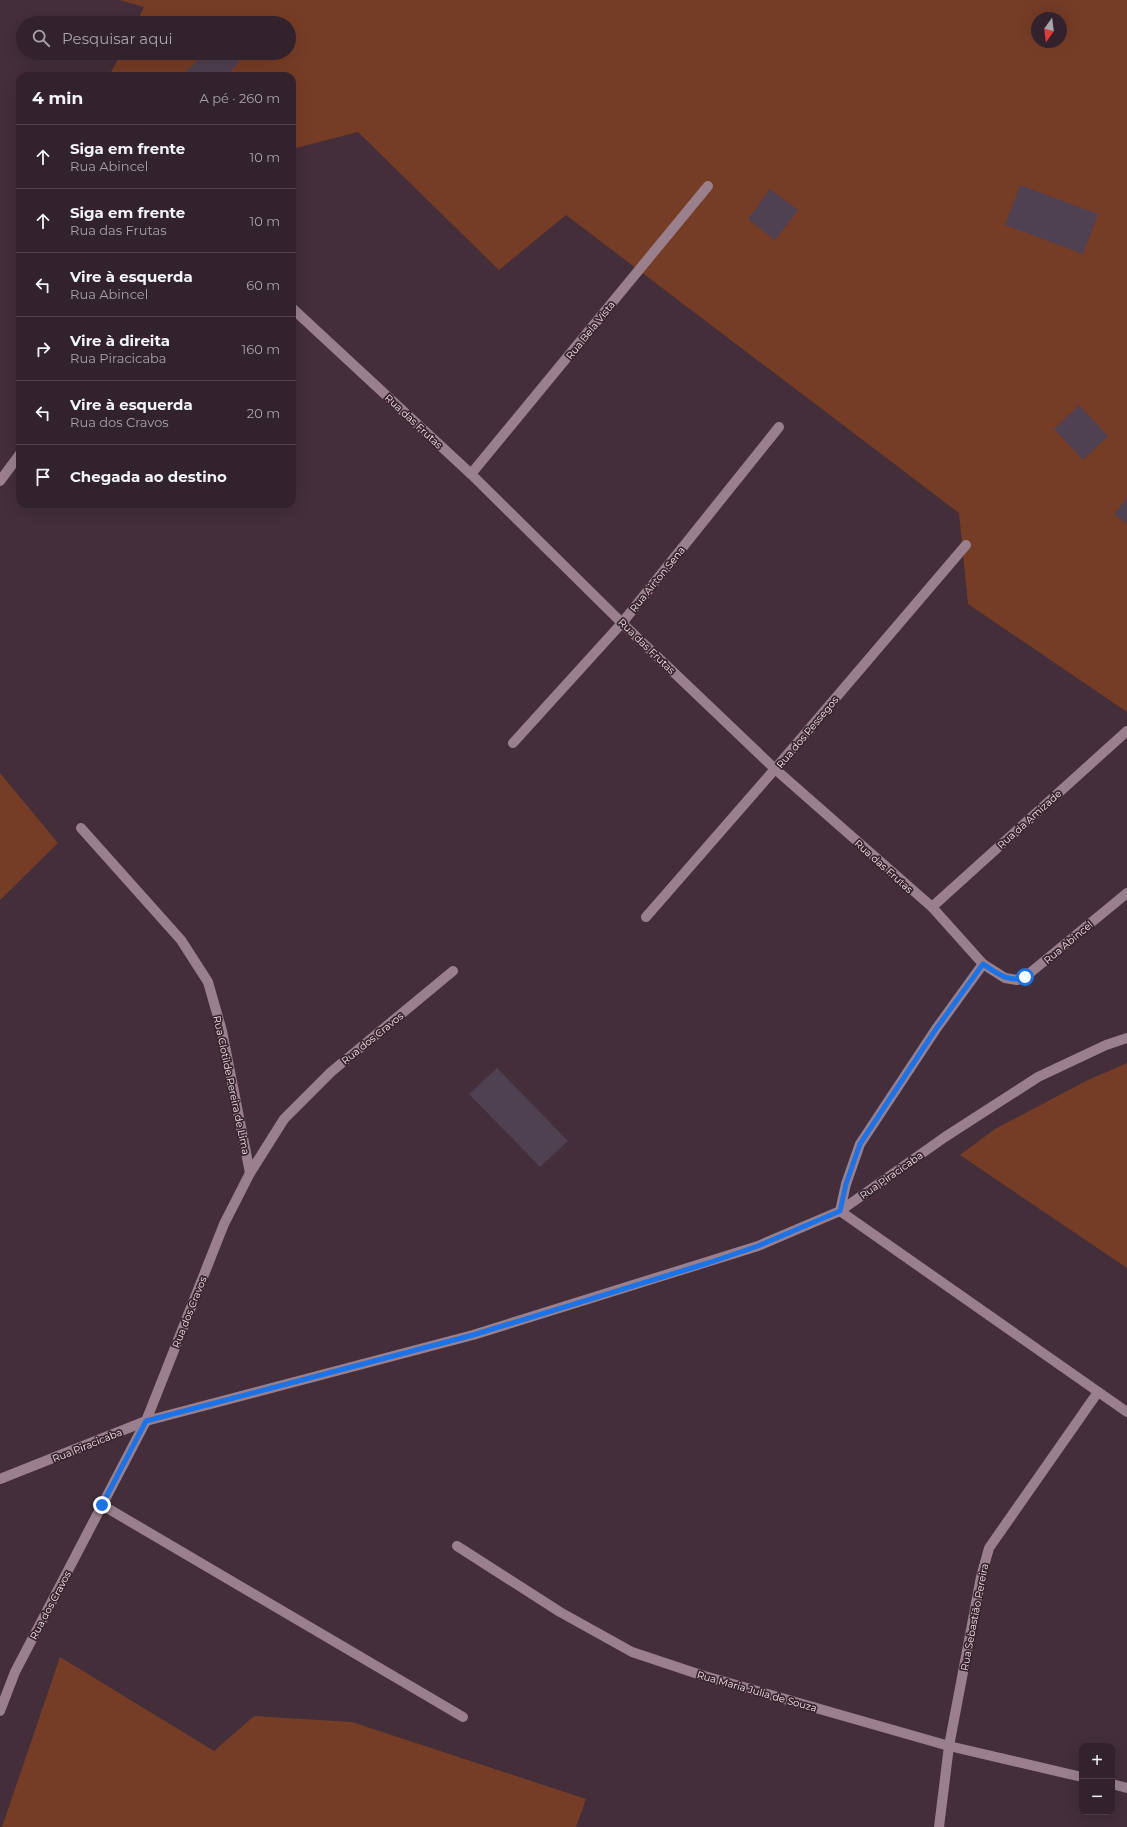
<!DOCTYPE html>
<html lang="pt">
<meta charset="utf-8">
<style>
:root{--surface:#32222b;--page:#3d2f37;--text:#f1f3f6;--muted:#a8a4a9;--line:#4d3f47}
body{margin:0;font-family:Montserrat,sans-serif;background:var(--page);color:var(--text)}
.controls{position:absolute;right:12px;bottom:12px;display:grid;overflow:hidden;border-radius:8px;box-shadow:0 4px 16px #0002}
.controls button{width:36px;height:36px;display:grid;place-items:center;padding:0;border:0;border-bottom:1px solid var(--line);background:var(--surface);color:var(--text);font:20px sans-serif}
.compass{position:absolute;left:1031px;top:12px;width:36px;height:36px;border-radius:50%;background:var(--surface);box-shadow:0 4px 16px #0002;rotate:194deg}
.stop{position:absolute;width:12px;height:12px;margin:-9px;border:3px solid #1a73e8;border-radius:50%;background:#fff}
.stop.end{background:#1a73e8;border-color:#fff;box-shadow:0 1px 4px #0008}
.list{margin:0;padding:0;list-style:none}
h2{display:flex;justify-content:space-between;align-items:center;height:52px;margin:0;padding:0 16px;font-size:17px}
h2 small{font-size:13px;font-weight:400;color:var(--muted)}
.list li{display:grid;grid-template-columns:26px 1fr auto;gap:12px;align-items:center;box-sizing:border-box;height:64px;padding:0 16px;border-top:1px solid var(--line)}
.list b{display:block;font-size:15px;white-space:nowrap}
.list p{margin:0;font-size:13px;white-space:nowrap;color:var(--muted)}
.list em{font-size:13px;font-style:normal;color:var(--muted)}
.icon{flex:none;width:22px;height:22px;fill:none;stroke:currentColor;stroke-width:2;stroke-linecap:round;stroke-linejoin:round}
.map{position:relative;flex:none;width:1127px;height:1827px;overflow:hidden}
.search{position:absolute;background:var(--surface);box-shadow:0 4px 16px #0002;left:16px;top:16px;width:280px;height:44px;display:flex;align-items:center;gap:10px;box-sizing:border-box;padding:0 14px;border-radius:22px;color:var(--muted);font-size:15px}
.panel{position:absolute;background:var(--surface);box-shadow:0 4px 16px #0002;left:16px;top:72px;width:280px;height:436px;border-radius:12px}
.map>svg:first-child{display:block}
.green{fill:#763d26;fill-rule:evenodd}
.building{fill:#4f4052}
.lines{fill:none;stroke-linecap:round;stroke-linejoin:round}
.street{stroke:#9a808d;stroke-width:10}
.route{stroke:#1a73e8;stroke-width:5}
.labels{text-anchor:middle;stroke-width:3.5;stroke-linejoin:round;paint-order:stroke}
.street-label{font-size:10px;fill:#f2e4ea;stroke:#38242f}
</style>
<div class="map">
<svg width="1127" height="1827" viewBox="0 0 1127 1827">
<rect width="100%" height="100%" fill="#432e39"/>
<g class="green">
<path d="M120 0H1127V712L968 604 959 513 566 215 499 270 358 132 292 149V76H109L121 53H289V23H136L144 7ZM1037 18H1061V42H1037Z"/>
<polygon points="0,773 58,843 0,900"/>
<polygon points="1127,1063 1127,1268 960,1155 995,1129 1086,1081"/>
<polygon points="60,1657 214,1751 254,1716 352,1722 586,1799 576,1827 2,1827"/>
</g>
<g class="building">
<polygon points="204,53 230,53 239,62 226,76 182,76"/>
<polygon points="1020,185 1098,214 1083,254 1005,225"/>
<polygon points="770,189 798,210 775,240 748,219"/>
<polygon points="1079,405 1108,436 1083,460 1054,429"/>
<polygon points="1127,498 1127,524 1114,514"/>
<polygon points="497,1068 568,1141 540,1167 469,1094"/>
</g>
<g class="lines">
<g class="street">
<polyline points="292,308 471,474 622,623 775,769 932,907 983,964 1005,978 1017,980 1025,977 1127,893"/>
<polyline points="471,474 708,186"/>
<polyline points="0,481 20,454"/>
<polyline points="513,743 622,623 779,427"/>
<polyline points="81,828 181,940 208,982 222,1031 250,1173"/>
<polyline points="932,907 1127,731"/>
<polyline points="646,917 775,769 966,545"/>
<polyline points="840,1211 1127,1412"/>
<polyline points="840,1211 846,1184 860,1144 936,1029 983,964"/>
<polyline points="0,1479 146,1421 473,1335 758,1246 840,1211 945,1137 1038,1077 1106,1045 1127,1038"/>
<polyline points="102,1505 463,1717"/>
<polyline points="457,1546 560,1612 632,1652 701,1675 949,1746 1082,1777"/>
<polyline points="0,1711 15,1672 146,1421 224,1224 250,1173 284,1119 331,1072 453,971"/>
<polyline points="1112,1784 1127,1788"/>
<polyline points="939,1827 949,1746 981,1577 989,1548 1098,1392"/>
</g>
</g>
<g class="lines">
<path class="route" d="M102 1505 146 1421 473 1335 708 1263 758 1246 840 1211 846 1184 860 1144 936 1029 983 964C996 972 1009 984 1025 977"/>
</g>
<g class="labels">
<g class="street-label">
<text transform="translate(590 330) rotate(-51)" y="4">Rua Bela Vista</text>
<text transform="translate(414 421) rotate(43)" y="4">Rua das Frutas</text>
<text transform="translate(657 579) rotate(-51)" y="4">Rua Airton Sena</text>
<text transform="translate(647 646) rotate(44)" y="4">Rua das Frutas</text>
<text transform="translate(807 732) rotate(-50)" y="4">Rua dos Pessegos</text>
<text transform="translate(1029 819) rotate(-42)" y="4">Rua da Amizade</text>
<text transform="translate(884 866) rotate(42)" y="4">Rua das Frutas</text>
<text transform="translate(1068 942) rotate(-40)" y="4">Rua Abincel</text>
<text transform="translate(372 1038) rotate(-39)" y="4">Rua dos Cravos</text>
<text transform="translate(232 1085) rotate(78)" y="4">Rua Clotilde Pereira de Lima</text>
<text transform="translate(891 1175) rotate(-35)" y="4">Rua Piracicaba</text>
<text transform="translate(189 1312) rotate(-68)" y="4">Rua dos Cravos</text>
<text transform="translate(87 1445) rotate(-22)" y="4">Rua Piracicaba</text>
<text transform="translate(50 1605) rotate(-62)" y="4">Rua dos Cravos</text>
<text transform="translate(974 1617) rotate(-79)" y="4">Rua Sebastião Pereira</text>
<text transform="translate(757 1691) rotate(16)" y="4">Rua Maria Julia de Souza</text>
</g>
</g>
</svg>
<div class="controls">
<button>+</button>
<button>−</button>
</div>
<svg class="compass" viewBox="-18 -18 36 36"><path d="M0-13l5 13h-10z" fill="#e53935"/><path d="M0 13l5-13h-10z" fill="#a8a4a9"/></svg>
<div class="stop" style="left:1025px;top:977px"></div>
<div class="stop end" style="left:102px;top:1505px"></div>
<div class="search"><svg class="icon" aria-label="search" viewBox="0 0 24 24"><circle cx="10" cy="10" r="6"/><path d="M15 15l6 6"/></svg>Pesquisar aqui</div>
<section class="panel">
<h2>4 min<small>A pé · 260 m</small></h2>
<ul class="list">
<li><svg class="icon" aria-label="ahead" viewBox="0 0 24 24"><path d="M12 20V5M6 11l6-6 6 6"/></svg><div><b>Siga em frente</b><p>Rua Abincel</p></div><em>10 m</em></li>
<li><svg class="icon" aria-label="ahead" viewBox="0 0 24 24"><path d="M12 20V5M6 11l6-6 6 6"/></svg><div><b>Siga em frente</b><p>Rua das Frutas</p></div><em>10 m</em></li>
<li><svg class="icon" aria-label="left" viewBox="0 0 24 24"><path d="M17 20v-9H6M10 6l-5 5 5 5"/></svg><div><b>Vire à esquerda</b><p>Rua Abincel</p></div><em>60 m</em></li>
<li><svg class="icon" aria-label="right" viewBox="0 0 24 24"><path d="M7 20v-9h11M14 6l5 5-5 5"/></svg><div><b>Vire à direita</b><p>Rua Piracicaba</p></div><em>160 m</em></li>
<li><svg class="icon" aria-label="left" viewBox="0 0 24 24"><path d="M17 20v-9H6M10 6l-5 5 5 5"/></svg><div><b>Vire à esquerda</b><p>Rua dos Cravos</p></div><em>20 m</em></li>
<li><svg class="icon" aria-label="arrive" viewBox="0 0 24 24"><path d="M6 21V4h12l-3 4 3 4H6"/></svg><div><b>Chegada ao destino</b></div></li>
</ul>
</section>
</div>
